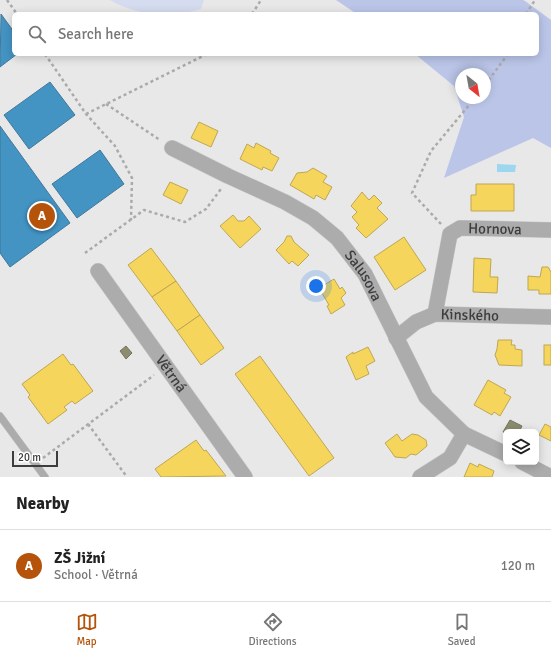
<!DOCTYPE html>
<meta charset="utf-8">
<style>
:root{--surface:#fff;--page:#f2f2f2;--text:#222;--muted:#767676;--line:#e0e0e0;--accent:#b45309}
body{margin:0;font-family:Signika,sans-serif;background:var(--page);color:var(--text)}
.controls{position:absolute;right:12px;bottom:12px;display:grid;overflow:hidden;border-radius:6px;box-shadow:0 2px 10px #0003}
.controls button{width:36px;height:36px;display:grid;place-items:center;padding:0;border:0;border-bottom:1px solid var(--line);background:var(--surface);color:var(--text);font:20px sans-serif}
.compass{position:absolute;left:455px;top:68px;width:36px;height:36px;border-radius:50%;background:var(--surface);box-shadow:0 2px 10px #0003;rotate:149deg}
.scale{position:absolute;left:12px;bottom:10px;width:46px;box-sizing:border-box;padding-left:4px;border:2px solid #3c3d3e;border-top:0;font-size:11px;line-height:14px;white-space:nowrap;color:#3c3d3e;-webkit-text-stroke:3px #fff;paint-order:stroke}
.you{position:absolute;left:316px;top:286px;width:14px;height:14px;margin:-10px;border:3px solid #fff;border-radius:50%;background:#1a73e8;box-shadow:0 0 0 6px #1a73e833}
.badge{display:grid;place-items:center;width:26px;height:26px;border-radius:50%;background:var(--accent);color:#fff;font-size:13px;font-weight:700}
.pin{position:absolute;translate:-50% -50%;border:2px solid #fff;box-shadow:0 1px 4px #0006}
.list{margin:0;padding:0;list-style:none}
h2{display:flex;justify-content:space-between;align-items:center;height:52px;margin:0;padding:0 16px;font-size:17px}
h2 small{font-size:13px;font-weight:400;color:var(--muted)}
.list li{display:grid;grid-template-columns:26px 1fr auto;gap:12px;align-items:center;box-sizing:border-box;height:72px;padding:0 16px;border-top:1px solid var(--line)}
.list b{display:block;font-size:15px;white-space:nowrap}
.list p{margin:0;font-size:13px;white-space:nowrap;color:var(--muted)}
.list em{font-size:13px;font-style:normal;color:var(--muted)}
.icon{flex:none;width:22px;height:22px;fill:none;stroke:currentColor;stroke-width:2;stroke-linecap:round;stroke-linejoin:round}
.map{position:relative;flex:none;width:551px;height:477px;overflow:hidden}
.search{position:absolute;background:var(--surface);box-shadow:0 2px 10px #0003;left:12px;right:12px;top:12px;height:44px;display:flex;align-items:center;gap:10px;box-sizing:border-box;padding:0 14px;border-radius:6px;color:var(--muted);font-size:15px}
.sheet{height:124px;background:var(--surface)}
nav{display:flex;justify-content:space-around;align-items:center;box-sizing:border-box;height:56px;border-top:1px solid var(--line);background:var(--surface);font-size:11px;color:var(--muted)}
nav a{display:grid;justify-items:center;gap:2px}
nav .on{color:var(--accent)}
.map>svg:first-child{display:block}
.green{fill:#d5dcf0}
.forest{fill:#bac5e8;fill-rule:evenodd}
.water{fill:#9cd6ef}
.homes{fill:#f6d55c;stroke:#bea753}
.schools{fill:#4393c3;stroke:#41799b}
.industry{fill:#8c8c6e;stroke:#747460}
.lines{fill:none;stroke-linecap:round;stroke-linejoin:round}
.lane-casing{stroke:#c6c6c7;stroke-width:8}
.street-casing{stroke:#c6c6c7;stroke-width:16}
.path{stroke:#aaa;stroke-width:2.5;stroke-dasharray:3 3;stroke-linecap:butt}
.lane{stroke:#acacad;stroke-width:7}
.street{stroke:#acacad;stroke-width:15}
.labels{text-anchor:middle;stroke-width:4;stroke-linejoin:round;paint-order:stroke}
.street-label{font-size:15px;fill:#3c3d3e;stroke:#fff}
</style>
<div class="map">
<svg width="551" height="477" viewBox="0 0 551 477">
<rect width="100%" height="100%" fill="#e8e8e9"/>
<path class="green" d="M110 0H204L201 9C172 18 136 16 110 0Z"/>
<path class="forest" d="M336 0H523L525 1 551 20V148L533 138 444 178 464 117 454 86 415 54H537V14H357ZM461 74H485V98H461Z"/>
<polygon class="water" points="497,164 516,165 515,172 497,172"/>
<g class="homes">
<polygon points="199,122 218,131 211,147 191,138"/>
<polygon points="256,143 271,151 270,153 279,158 272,171 263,167 262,170 240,159 247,144 254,148"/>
<polygon points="313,168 327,176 323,182 332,187 325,200 316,195 314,199 290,185 297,173 307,172"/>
<polygon points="170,182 188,190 181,204 163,195"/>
<polygon points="476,184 514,184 514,211 471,211 471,195 476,195"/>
<polygon points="362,192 369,200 374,195 382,203 377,208 388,219 366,238 356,228 359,225 352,217 357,212 351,206"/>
<polygon points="233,215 238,221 244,221 249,216 261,229 240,248 220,226"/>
<polygon points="287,236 291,236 294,242 309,255 298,266 292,261 289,264 276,250 284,242"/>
<polygon points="404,237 426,270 395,290 374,257"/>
<polygon points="151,248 176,281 152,297 128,265"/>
<polygon points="474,258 491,259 490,277 498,277 497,293 473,292"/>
<polygon points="542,267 548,267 551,272 551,294 539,294 539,290 528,290 528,276 540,277"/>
<polygon points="334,279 340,289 342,287 346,293 341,298 345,305 331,314 327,306 329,305 319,288"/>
<polygon points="176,281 200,315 177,331 152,297"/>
<polygon points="200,315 224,348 201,365 177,331"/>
<polygon points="498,340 512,340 511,345 515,345 515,349 522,350 522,366 499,365 495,355 497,349"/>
<rect x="544" y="345" width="7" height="20"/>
<polygon points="368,347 375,361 366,366 369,374 356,380 346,357 353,352 353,354"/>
<polygon points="63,354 71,365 73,364 93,391 75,404 72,401 64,407 67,410 48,424 28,397 30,395 22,384"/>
<polygon points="260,356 334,458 309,476 235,374"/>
<polygon points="488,380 506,390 504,393 511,397 500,416 494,412 492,415 474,405"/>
<polygon points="545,424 551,427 551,441 539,435"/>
<polygon points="397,434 402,441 412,434 418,435 426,440 427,446 416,455 411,454 406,458 395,457 385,443"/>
<polygon points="196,440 204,451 206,450 226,476 161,477 155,469"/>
<polygon points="470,463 478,467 479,464 494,471 492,477 464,477"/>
</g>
<g class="schools">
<polygon points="1,14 14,32 14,54 17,54 0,67"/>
<polygon points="50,82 75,115 29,149 4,115"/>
<polygon points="0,126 70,223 10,267 0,253"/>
<polygon points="100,150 124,184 77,218 52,184"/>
</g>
<g class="industry">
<polygon points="126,346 132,353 126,359 120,351"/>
<polygon points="510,420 522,426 519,432 506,432 506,434 503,432"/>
</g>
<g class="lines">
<g class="lane-casing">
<polyline id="lane" points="0,416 45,477"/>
</g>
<g class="street-casing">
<g id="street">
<path id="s1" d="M172 148 228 176 285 202 313 218 337 238 365 274 426 397 464 434 506 454"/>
<path id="s2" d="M98 271 245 477"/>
<path id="s3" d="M435 314 450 234 460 228 551 230"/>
<path id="s4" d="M396 338 416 322 435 314 551 317"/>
<polyline points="522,462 551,477"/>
<polyline points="420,477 450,458 464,434"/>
</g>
</g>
<g class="path">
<polyline points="7,0 17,14"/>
<polyline points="252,14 261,0"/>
<polyline points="526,14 535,0"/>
<polyline points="45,54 86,114 115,146 132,178 131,220"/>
<polyline points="485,85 508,54"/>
<polyline points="106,104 160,140"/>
<polyline points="86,114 207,54"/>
<polyline points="441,224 412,193 431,151 475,98"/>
<polyline points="85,253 144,210 185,222 206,209 221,189"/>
<polyline points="88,424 127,477"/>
<polyline points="43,458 154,375"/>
</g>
<use href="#lane" class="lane"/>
<use href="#street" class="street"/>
</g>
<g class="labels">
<g class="street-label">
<text dy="5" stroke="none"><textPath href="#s3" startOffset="128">Hornova</textPath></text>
<text dy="5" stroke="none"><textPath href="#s1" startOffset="235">Salusova</textPath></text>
<text dy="5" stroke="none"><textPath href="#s4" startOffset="81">Kinského</textPath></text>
<text dy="5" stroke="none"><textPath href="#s2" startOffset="126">Větrná</textPath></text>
</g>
</g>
</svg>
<div class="controls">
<button><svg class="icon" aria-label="layers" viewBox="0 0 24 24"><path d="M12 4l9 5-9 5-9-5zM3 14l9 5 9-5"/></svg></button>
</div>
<svg class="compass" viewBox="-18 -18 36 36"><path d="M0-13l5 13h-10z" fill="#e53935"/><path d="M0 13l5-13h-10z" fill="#767676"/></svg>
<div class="scale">20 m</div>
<div class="you"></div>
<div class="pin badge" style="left:42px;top:216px">A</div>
<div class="search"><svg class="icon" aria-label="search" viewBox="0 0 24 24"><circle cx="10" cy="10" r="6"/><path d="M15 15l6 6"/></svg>Search here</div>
</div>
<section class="sheet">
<h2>Nearby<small></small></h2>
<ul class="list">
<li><span class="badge">A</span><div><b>ZŠ Jižní</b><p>School · Větrná</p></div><em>120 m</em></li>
</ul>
</section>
<nav>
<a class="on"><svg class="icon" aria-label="map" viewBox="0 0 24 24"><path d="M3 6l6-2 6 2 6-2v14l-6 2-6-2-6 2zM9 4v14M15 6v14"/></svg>Map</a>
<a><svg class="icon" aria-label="directions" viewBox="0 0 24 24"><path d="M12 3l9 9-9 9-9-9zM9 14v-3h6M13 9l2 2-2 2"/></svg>Directions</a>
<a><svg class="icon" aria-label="saved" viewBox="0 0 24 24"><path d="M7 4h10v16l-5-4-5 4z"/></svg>Saved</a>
</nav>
